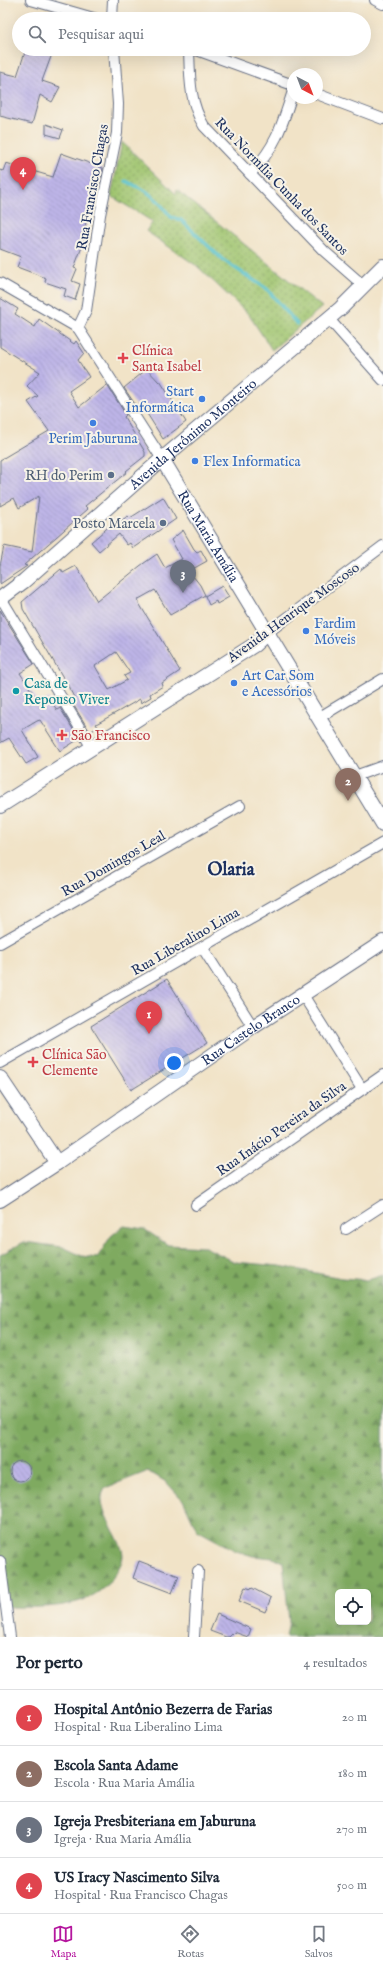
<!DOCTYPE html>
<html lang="pt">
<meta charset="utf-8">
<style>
:root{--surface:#fff;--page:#f2f2f3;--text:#1f2937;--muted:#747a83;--line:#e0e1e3;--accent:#b5179e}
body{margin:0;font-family:"IM FELL English",serif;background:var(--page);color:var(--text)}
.controls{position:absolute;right:12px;bottom:12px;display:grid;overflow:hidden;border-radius:6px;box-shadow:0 4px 16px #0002}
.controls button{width:36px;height:36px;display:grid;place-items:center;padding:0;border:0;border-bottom:1px solid var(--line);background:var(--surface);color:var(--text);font:20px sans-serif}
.compass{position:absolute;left:287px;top:68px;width:36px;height:36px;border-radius:50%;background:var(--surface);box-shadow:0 4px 16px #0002;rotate:138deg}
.you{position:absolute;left:174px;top:1063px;width:14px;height:14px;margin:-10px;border:3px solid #fff;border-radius:50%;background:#1a73e8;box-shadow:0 0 0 6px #1a73e833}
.badge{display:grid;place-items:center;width:26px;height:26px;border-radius:50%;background:var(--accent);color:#fff;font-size:13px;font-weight:700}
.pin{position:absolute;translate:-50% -33px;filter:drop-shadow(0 1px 2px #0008)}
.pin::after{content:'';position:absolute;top:21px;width:14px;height:12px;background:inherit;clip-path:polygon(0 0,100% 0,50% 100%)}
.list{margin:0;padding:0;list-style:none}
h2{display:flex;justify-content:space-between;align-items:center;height:52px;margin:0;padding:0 16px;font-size:17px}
h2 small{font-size:13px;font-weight:400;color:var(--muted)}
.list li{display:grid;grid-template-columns:26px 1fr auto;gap:12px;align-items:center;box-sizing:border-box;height:56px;padding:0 16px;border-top:1px solid var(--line)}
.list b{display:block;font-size:15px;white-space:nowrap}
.list p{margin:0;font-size:13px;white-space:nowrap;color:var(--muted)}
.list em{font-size:13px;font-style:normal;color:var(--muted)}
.icon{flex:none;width:22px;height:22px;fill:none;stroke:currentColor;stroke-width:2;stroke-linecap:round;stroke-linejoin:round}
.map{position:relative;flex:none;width:383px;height:1637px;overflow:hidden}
.search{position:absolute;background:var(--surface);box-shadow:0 4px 16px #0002;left:12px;right:12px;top:12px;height:44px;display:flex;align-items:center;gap:10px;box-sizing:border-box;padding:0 14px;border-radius:22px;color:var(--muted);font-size:15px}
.sheet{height:276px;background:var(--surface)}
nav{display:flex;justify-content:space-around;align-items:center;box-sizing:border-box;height:56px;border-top:1px solid var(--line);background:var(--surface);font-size:11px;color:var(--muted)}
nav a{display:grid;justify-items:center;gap:2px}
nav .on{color:var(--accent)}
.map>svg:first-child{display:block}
.grass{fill:url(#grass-dots);stroke:#5d7a66}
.forest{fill:url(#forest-firs);stroke:#4d6c60;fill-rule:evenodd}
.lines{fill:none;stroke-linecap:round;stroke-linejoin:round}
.stream{stroke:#54c1cc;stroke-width:3.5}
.building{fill:url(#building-back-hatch);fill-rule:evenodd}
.street-casing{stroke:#666e83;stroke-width:12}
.secondary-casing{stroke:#666e83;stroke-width:16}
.street{stroke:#fff;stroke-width:10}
.secondary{stroke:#fff;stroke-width:14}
.health-dot{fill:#e0444e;stroke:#f7f3e8;stroke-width:1.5}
.shop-dot{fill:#3f7fe0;stroke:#f7f3e8;stroke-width:1.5}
.service-dot{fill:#5c6f8a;stroke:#f7f3e8;stroke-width:1.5}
.culture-dot{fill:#0f9aa8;stroke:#f7f3e8;stroke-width:1.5}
.labels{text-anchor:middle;stroke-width:4;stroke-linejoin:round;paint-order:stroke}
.street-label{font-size:14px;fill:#1b2f5e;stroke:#f7f3e8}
.health-label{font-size:14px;fill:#be3a42;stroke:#f7f3e8;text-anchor:start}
.shop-label{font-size:14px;fill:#366cbe;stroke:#f7f3e8;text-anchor:start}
.service-label{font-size:14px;fill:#4e5e75;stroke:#f7f3e8;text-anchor:end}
.culture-label{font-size:14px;fill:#0d838f;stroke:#f7f3e8;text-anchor:start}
.district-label{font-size:18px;font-weight:bold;fill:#1b2f5e;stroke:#f7f3e8}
</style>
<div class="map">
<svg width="383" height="1637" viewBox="0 0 383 1637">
<defs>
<pattern id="grass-dots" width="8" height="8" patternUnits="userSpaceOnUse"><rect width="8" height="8" fill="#9fc46e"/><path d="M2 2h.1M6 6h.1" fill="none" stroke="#81a05e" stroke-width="1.8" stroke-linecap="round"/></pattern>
<pattern id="forest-firs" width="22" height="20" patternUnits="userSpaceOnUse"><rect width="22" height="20" fill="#7faa61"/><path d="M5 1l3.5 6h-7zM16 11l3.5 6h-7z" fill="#678b53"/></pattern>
<pattern id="building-back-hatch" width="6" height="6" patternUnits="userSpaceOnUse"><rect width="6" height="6" fill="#beb5e8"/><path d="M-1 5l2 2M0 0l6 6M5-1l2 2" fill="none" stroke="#9a94bf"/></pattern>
</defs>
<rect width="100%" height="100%" fill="#f7f3e8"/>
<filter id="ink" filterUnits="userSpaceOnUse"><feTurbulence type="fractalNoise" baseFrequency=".025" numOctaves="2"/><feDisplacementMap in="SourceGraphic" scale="8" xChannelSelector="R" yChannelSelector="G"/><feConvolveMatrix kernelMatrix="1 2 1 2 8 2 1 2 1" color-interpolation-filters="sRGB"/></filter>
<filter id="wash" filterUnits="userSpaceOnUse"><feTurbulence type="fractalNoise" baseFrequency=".012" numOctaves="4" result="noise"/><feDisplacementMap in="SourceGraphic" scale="16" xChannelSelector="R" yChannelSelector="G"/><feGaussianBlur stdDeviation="0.9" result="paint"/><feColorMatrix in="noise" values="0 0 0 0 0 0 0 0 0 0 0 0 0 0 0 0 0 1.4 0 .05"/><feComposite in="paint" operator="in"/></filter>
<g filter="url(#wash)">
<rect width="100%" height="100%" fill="#f1e3c7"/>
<polygon class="grass" points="122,142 176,194 177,190 322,307 272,350 249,315 197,266 146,231 153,222 111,196"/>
<path class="forest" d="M124 1226 144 1229 168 1245 205 1247 235 1262 280 1266 342 1278 368 1280 383 1275V1637H286L289 1621 283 1562 273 1558 253 1556 236 1551 197 1530 183 1500 166 1482 153 1474 146 1472 105 1488C104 1491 102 1494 102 1497 100 1512 118 1535 122 1550 125 1558 120 1566 116 1573 92 1613 40 1607 0 1607V1255L24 1242 63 1247 82 1256 97 1258 111 1236ZM338 1592H368V1622H338Z"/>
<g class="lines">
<polyline class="stream" points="126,181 146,191 158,201 171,217 181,220 223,260 267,289 297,324"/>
</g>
<g id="blocks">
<g class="building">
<polygon points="26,49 37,49 52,54 42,81 60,87 52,102 40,95 32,124 0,116 0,72 17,76"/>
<polygon points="46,124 63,130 60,138 46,134"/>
<polygon points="61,153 103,168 98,190 81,237 85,239 74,268 77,269 72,281 80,284 75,300 64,296 66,289 45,282 46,278 17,267 21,257 0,249 0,170 3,171 6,163 53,177"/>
<polygon points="0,298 18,309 15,314 35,327 39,319 74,344 76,341 84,353 78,360 89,377 69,391 79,407 107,385 126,415 124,417 145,452 145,456 126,471 127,472 85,506 88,509 24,565 27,566 0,584 0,566 4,546 32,552 39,496 19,508 14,498 0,506 0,460 49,431 28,402 38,396 27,386 40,372 0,347"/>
<polygon points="147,369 159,382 160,381 186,422 163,439 141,404 137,407 124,388"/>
<polygon points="163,497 176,519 133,548 130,543 127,545 119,534 99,551 91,542 112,524 113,526 128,516 130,518"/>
<path d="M183 530 194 549 197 552 201 550 207 561 189 571 200 585 205 595 170 615 155 590 137 600 180 671 162 683 163 686 150 694 151 697 141 703 140 699 121 710 96 724 98 727 90 732 71 701 75 699 68 686 23 609 22 602 61 569 63 573 76 566 97 601 140 566 157 554 165 568 182 559 171 540ZM116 652 130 673 124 676 127 680 109 690 95 666Z"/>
<polygon points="222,586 229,597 217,604 216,601 209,605 205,596"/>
<polygon points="0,610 34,664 20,673 40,704 49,698 57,710 60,708 79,739 60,751 40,720 37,721 22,730 38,757 26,764 9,738 0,743"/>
<polygon points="167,979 207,1043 131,1090 91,1026"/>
<circle cx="20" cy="1471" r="10"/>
<polygon points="139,1561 179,1576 172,1593 133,1578"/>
<polygon points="245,1587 251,1589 252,1588 271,1598 265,1612 239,1601"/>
<polygon points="217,1614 251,1629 248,1637 234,1632 229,1637 226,1637 210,1631"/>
</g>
</g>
</g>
<g filter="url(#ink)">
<use href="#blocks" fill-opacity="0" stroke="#666e83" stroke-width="1"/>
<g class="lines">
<g class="street-casing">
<g id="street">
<polyline points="31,0 97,19"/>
<polyline points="375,0 383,4"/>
<polyline points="112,19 113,0"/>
<path d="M189 49C190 76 189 102 204 126L324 251 364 286"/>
<polyline points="194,49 293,85"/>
<polyline points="317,94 383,119"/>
<path d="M250 174C276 147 282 126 293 91"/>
<polyline points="0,283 78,328 162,459"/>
<polyline points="328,318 383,380"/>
<polyline points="78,328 86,311 100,215 117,133 118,104 114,49"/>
<polyline points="1,598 92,748"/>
<polyline points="267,633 383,546"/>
<polyline points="320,717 383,679"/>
<polyline points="355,776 383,766"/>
<polyline points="0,943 240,806"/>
<polyline points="202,947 253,1027"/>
<polyline points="303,995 362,1089"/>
<polyline points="0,1063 383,843"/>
<polyline points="196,1205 383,1075"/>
<polyline points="346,1229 383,1205"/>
<polyline points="0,1561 10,1637"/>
<polyline points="194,1637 198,1571"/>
</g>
</g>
<g class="secondary-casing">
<g id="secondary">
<path id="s1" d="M162 459 383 824"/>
<path id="s2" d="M0 599 24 581 162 459 341 308 383 266"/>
<polyline points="0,806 254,645 267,633"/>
<polyline points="0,1078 57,1163"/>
<path id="s3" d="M0 1200 57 1163 253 1027 383 942"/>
</g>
</g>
<use href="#street" class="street"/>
<use href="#secondary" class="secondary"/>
</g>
</g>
<g class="health-dot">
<path d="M121 352h4v4h4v4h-4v4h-4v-4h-4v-4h4z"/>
<path d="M60 729h4v4h4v4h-4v4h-4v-4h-4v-4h4z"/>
<path d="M31 1056h4v4h4v4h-4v4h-4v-4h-4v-4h4z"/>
</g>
<g class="shop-dot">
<circle cx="202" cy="399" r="4"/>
<circle cx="93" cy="423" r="4"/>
<circle cx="195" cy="461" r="4"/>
<circle cx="306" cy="631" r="4"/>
<circle cx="234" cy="683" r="4"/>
</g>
<g class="service-dot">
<circle cx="111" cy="475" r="4"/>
<circle cx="163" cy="523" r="4"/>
</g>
<circle class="culture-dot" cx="16" cy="691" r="4"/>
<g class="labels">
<g class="street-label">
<text transform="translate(282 186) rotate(46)" y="5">Rua Normília Cunha dos Santos</text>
<text transform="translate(92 187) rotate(-80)" y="5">Rua Francisco Chagas</text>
<text dy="5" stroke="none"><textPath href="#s2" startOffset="254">Avenida Jerônimo Monteiro</textPath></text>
<text dy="5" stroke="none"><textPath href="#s1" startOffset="90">Rua Maria Amália</textPath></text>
<text transform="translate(293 612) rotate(-36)" y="5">Avenida Henrique Moscoso</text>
<text transform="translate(113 863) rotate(-30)" y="5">Rua Domingos Leal</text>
<text transform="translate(185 941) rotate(-30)" y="5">Rua Liberalino Lima</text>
<text dy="5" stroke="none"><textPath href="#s3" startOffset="303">Rua Castelo Branco</textPath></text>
<text transform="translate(281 1128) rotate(-35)" y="5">Rua Inácio Pereira da Silva</text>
</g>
<g class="health-label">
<text x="132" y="355">Clínica<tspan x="132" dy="16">Santa Isabel</tspan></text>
<text x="71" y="740">São Francisco</text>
<text x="42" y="1059">Clínica São<tspan x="42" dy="16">Clemente</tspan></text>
</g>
<g class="shop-label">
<text x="194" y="396" text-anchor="end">Start<tspan x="194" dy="16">Informática</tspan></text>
<text x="93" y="443" text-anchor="middle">Perim Jaburuna</text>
<text x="203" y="466">Flex Informatica</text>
<text x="314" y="628">Fardim<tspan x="314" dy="16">Móveis</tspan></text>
<text x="242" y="680">Art Car Som<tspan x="242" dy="16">e Acessórios</tspan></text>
</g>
<g class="service-label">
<text x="103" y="480">RH do Perim</text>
<text x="155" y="528">Posto Marcela</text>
</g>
<g class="culture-label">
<text x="24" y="688">Casa de<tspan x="24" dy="16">Repouso Viver</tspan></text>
</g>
<g class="district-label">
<text x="231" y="875">Olaria</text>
</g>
</g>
</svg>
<div class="controls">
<button><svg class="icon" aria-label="locate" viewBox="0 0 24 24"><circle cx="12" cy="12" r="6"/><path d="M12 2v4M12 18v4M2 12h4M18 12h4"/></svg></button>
</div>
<svg class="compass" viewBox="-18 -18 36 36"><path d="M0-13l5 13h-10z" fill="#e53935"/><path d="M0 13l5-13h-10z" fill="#747a83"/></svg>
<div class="you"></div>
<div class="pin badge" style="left:149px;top:1034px;background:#e0444e">1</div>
<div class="pin badge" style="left:348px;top:801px;background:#8d6e63">2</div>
<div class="pin badge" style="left:183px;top:593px;background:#6b7280">3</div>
<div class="pin badge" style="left:23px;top:190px;background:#e0444e">4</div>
<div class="search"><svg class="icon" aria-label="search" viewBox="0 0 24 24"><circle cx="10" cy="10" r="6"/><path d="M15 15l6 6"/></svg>Pesquisar aqui</div>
</div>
<section class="sheet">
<h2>Por perto<small>4 resultados</small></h2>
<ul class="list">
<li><span class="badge" style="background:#e0444e">1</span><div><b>Hospital Antônio Bezerra de Farias</b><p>Hospital · Rua Liberalino Lima</p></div><em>20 m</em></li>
<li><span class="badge" style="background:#8d6e63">2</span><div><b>Escola Santa Adame</b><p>Escola · Rua Maria Amália</p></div><em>180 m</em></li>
<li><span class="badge" style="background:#6b7280">3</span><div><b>Igreja Presbiteriana em Jaburuna</b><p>Igreja · Rua Maria Amália</p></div><em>270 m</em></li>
<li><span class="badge" style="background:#e0444e">4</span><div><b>US Iracy Nascimento Silva</b><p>Hospital · Rua Francisco Chagas</p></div><em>500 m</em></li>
</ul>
</section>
<nav>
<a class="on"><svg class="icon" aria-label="map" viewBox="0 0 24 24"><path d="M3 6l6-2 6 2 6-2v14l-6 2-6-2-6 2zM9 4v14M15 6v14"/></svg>Mapa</a>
<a><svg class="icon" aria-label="directions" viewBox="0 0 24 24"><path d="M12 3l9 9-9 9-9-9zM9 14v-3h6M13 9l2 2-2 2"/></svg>Rotas</a>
<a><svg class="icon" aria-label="saved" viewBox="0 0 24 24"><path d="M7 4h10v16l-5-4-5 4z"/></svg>Salvos</a>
</nav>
